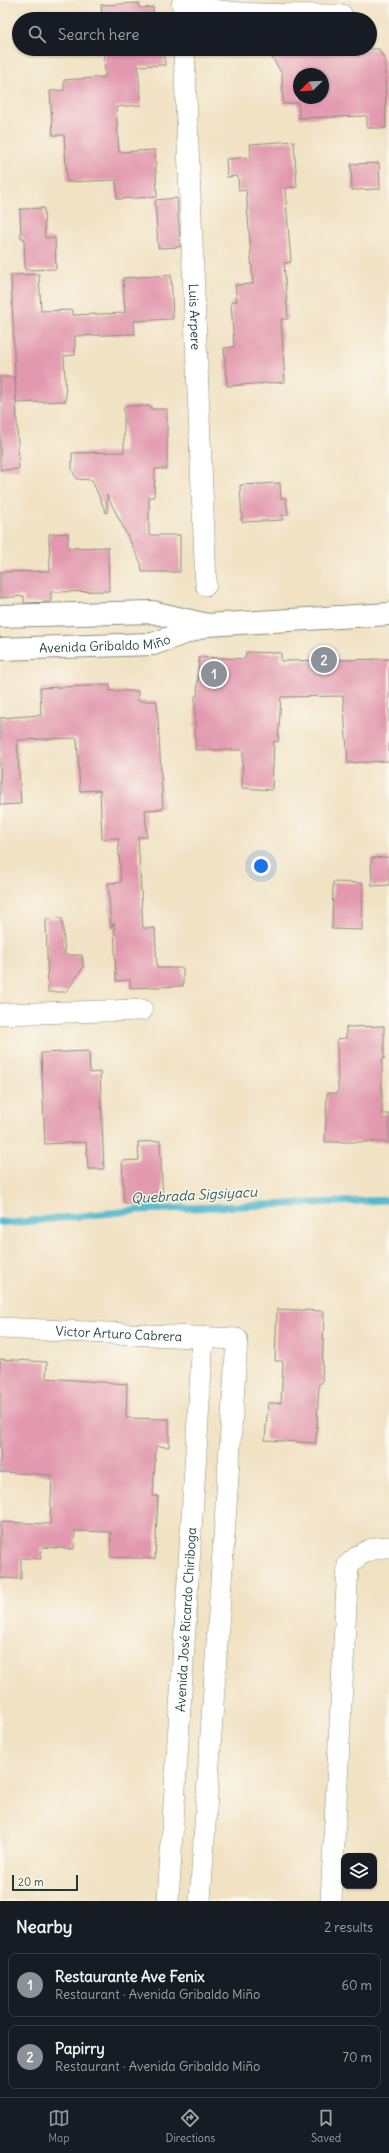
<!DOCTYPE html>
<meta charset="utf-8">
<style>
:root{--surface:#171b24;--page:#242831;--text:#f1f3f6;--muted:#9ea1a6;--line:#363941;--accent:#8c9099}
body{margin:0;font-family:Delius,sans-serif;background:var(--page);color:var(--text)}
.controls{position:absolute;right:12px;bottom:12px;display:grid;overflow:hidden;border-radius:8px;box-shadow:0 1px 3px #0004}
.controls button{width:36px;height:36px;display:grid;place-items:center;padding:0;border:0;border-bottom:1px solid var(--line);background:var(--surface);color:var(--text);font:20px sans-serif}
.compass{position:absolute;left:293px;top:68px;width:36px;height:36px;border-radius:50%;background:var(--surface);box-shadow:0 1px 3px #0004;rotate:246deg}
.scale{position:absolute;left:12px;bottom:10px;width:66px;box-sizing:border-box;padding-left:4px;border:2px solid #1f3d34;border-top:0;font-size:11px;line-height:14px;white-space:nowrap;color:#1f3d34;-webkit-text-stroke:3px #fbf7ec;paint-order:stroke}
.you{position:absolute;left:261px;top:866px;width:14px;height:14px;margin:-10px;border:3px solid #fff;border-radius:50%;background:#1a73e8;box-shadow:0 0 0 6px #1a73e833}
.badge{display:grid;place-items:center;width:26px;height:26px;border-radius:50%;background:var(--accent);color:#fff;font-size:13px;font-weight:700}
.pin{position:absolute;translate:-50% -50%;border:2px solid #fff;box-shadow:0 1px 4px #0006}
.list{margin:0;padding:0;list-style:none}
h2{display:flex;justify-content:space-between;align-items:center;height:52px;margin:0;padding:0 16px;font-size:17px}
h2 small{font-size:13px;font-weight:400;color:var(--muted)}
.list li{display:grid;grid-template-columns:26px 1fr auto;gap:12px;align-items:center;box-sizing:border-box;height:64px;margin:0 8px 8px;padding:0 8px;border:1px solid var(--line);border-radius:8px}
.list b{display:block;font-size:15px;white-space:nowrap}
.list p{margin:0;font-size:13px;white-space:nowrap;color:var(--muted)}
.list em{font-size:13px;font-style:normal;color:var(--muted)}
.icon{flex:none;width:22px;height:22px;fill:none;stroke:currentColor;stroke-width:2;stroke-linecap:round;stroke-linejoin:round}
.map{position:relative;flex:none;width:389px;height:1901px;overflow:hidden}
.search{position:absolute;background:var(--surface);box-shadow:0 1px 3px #0004;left:12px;right:12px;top:12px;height:44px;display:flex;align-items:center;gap:10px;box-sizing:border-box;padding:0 14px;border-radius:22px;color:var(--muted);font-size:15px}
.sheet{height:196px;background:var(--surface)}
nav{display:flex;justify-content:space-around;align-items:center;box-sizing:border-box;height:56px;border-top:1px solid var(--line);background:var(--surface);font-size:11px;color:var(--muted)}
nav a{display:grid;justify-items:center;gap:2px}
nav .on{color:var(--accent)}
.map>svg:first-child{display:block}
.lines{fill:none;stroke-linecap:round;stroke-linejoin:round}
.stream{stroke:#51b8cf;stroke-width:7}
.building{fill:#e298ae;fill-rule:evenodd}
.street-casing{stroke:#88907c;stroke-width:22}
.secondary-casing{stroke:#88907c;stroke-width:24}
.street{stroke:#fff;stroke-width:21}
.secondary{stroke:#fff;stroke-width:22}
.labels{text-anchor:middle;stroke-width:3;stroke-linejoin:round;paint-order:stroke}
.street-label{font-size:13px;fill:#1f3d34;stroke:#fbf7ec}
.water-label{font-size:14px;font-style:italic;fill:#2c5c5b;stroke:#fbf7ec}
</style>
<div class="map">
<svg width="389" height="1901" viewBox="0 0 389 1901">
<rect width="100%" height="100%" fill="#fbf7ec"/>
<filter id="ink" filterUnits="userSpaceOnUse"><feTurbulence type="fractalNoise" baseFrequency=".025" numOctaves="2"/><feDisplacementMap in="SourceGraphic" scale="8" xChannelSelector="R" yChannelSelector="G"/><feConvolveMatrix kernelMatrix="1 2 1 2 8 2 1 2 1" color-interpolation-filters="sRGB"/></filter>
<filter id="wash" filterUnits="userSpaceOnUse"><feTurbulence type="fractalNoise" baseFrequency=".012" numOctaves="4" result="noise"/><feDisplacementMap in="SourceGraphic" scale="16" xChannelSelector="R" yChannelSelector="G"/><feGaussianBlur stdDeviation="0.9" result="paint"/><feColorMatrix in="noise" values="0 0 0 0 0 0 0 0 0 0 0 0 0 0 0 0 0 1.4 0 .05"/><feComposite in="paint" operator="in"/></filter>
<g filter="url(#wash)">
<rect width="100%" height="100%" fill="#f1e2c4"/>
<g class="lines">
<polyline class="stream" points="0,1222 12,1223 140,1210 389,1200"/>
</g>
<g id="blocks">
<g class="building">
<polygon points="139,3 139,8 153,7 154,18 162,19 102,19 101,5"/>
<polygon points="104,49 164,49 165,65 138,66 141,105 116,107 119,152 155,150 157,197 117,199 116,180 67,182 64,135 53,135 50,91 64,90 64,80 105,77"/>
<path d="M267 49H379L385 61 386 128H367V116L299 118 298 103 283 104 282 74ZM299 74H323V98H299Z"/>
<polygon points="294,141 297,187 285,188 291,262 284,263 288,319 281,319 285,382 227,386 224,348 234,347 231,302 237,301 235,285 253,284 246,190 239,191 238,176 227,177 226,159 251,157 250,144"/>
<polygon points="379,163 380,189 352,190 351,164"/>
<polygon points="177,198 180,247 158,248 155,200"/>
<polygon points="44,208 45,238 55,238 56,269 25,270 24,238 21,238 20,209"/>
<polygon points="39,274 41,311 73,310 73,315 125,313 123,278 171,275 173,319 134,321 135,334 75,336 75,355 64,356 66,401 16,403 11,275"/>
<polygon points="0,377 15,377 19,469 0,470"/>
<polygon points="124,406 151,406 151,409 167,409 167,469 155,469 154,497 149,497 149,535 180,535 180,572 142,572 141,563 107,495 107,513 106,513 92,480 77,479 72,470 72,453 124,452"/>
<polygon points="280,483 281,498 286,498 288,515 282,515 283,520 242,522 240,485"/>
<polygon points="68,533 68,548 108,547 109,591 51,592 51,602 24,603 24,596 0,598 0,572 50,571 49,534"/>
<polygon points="246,652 281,653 281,661 389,659 389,761 348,763 343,696 281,697 278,742 274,741 272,790 242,788 243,750 195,750 195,696 197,696 199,657 245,659"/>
<polygon points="110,685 110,691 138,691 138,701 157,701 163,809 145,810 147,837 138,837 143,928 155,928 157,968 183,968 183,986 130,988 130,980 116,981 114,923 111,928 108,883 121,882 118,838 102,839 100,790 80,791 77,738 17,740 21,804 0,805 0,718 41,715 40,688"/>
<polygon points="389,857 389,885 372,886 371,858"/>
<polygon points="333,882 363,883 362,930 332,929"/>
<polygon points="62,918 65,955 82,955 83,968 66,992 48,992 46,919"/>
<polygon points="384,1026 384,1059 382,1059 382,1114 389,1114 389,1142 325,1142 327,1093 338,1093 337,1039 346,1038 346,1027"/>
<polygon points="89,1051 90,1073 100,1072 104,1169 88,1169 86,1142 45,1144 41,1053"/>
<polygon points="160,1141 163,1202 124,1203 122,1161 139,1160 138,1142"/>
<polygon points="277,1309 324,1311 322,1383 319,1383 316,1443 265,1440 268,1403 281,1403 283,1361 275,1361"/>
<polygon points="0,1359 47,1362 46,1378 127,1384 126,1418 169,1419 169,1447 156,1446 153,1496 158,1496 155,1559 110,1557 111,1532 75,1531 74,1549 42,1547 41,1559 21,1558 21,1579 0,1578 0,1522 50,1524 52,1475 0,1472"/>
</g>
</g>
</g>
<g filter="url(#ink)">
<use href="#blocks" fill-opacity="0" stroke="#88907c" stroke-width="1"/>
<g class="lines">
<g class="street-casing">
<g id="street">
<path d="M182 4C234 17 289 14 342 15"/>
<path id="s1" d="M184 49 206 585"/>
<polyline points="0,1014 142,1010"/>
<path id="s2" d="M0 1328 237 1339 200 1901"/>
<path id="s3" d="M168 1901 203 1339"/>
<path d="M331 1901 348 1565C360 1553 371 1547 389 1547"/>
</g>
</g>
<g class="secondary-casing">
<g id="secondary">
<polyline points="0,616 152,612 207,625 389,614"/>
<path id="s4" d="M0 649 153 644 207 625"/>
</g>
</g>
<use href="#street" class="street"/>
<use href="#secondary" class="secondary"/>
</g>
</g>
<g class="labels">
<g class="street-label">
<text dy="5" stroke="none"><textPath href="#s1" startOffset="268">Luis Arpere</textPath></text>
<text dy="5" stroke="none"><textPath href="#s4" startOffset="105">Avenida Gribaldo Miño</textPath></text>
<text dy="5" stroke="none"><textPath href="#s2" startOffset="119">Victor Arturo Cabrera</textPath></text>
<text dy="5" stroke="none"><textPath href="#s3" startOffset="282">Avenida José Ricardo Chiriboga</textPath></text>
</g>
<g class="water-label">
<text transform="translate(194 1195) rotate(-3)" y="5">Quebrada Sigsiyacu</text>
</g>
</g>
</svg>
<div class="controls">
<button><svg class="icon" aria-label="layers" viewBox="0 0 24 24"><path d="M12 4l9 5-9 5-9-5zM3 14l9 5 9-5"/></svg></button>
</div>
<svg class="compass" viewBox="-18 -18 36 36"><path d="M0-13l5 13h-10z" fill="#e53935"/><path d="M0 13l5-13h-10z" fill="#9ea1a6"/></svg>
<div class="scale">20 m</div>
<div class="you"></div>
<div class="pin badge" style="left:214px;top:674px">1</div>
<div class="pin badge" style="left:324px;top:660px">2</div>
<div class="search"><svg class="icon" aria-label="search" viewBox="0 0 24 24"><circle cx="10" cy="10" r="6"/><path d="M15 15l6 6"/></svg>Search here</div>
</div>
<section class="sheet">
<h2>Nearby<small>2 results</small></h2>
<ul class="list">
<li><span class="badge">1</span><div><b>Restaurante Ave Fenix</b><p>Restaurant · Avenida Gribaldo Miño</p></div><em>60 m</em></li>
<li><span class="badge">2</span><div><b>Papirry</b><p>Restaurant · Avenida Gribaldo Miño</p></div><em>70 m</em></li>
</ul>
</section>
<nav>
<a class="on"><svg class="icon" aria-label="map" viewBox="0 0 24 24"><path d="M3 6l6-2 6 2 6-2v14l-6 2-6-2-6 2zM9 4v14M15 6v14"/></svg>Map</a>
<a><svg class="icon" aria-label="directions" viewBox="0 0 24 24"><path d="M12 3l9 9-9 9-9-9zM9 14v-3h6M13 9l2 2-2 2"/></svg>Directions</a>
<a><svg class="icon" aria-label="saved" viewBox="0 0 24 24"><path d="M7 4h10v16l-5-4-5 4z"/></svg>Saved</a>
</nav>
